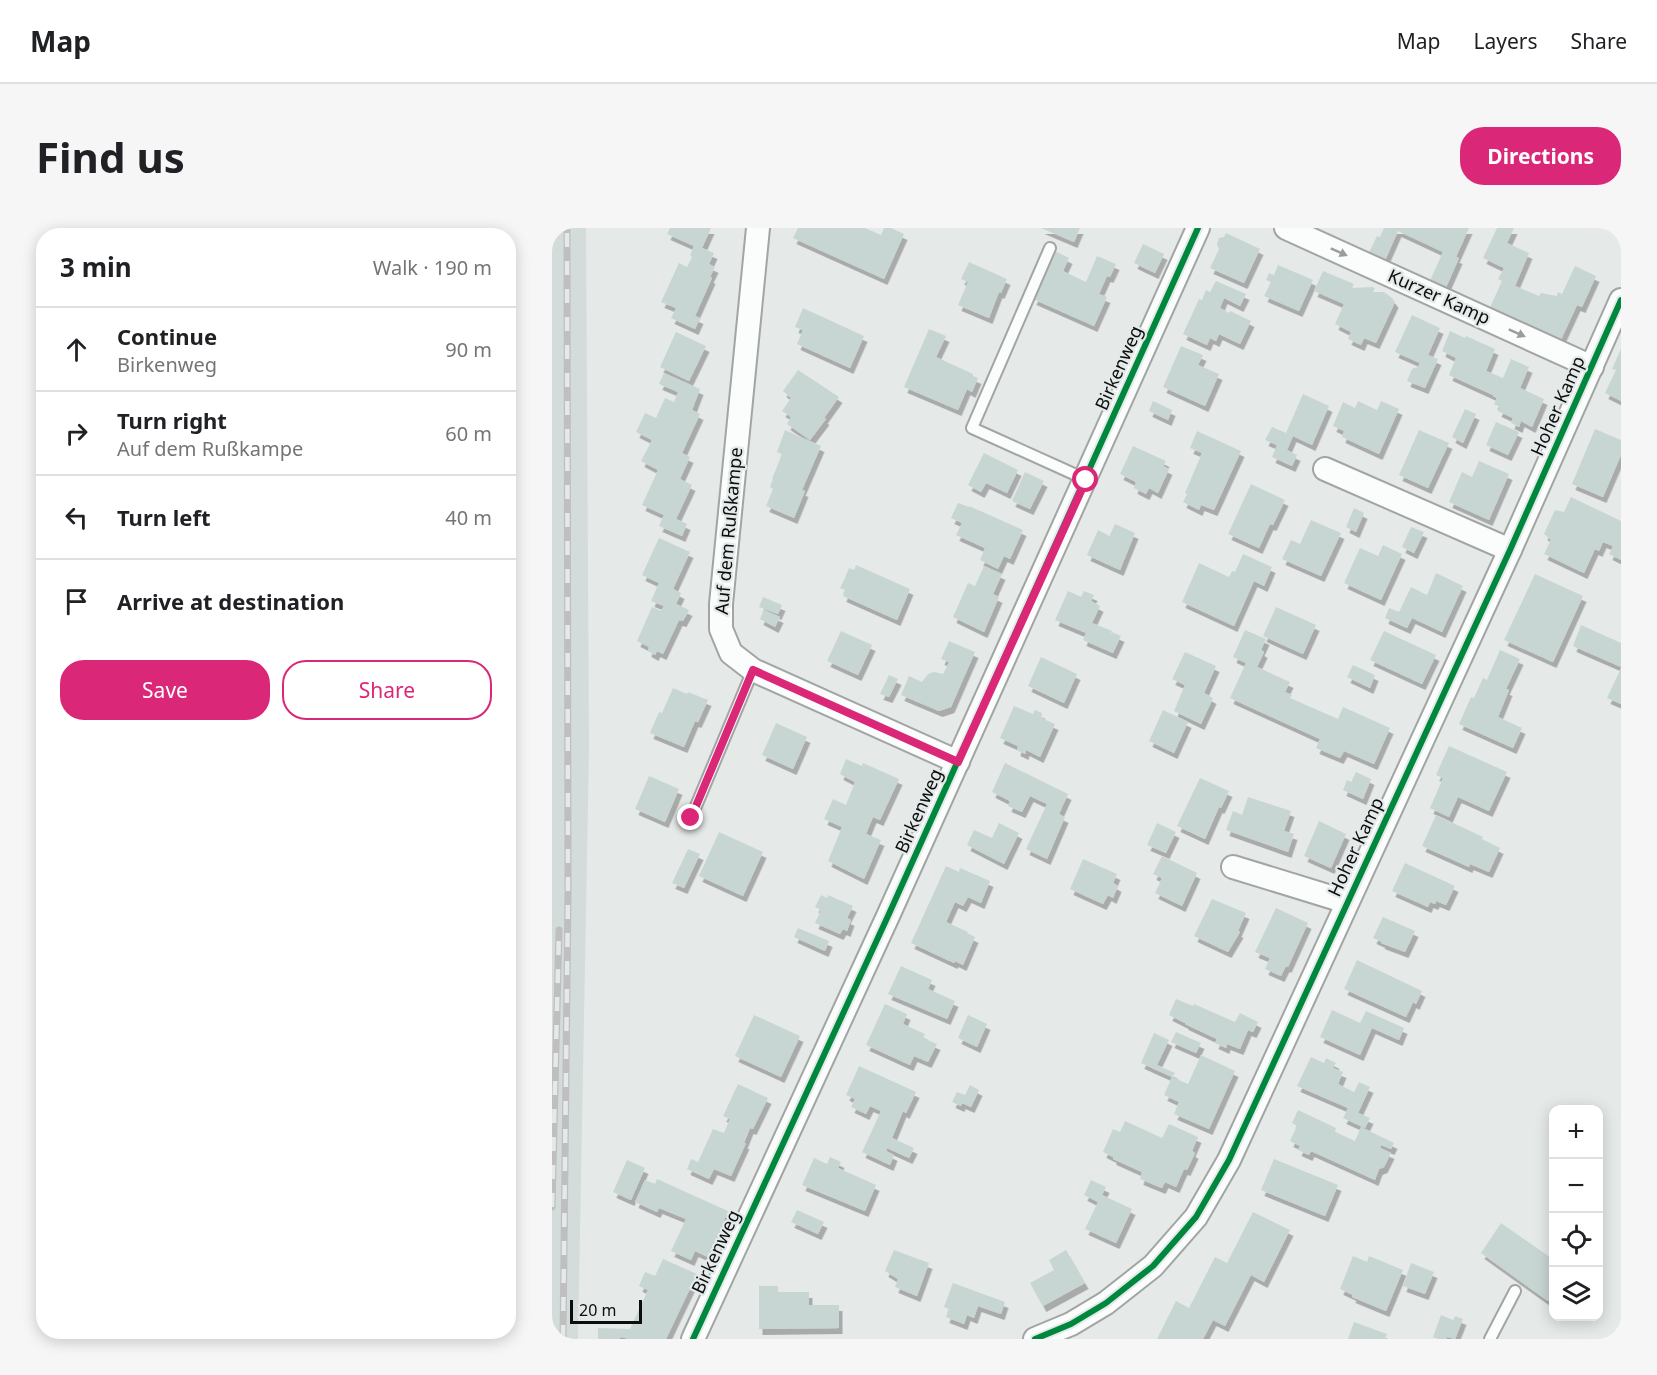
<!DOCTYPE html>
<meta charset="utf-8">
<style>
:root{--surface:#fff;--page:#f6f6f6;--text:#202124;--muted:#757577;--line:#e0e0e0;--accent:#db2777}
body{margin:0;font-family:"Noto Sans",sans-serif;background:var(--page);color:var(--text)}
.controls{position:absolute;right:18px;bottom:18px;display:grid;overflow:hidden;border-radius:12px;box-shadow:0 3px 15px #0003}
.controls button{width:54px;height:54px;display:grid;place-items:center;padding:0;border:0;border-bottom:2px solid var(--line);background:var(--surface);color:var(--text);font:30px sans-serif}
.scale{position:absolute;left:18px;bottom:15px;width:72px;box-sizing:border-box;padding-left:6px;border:3px solid #0c0e0d;border-top:0;font-size:16px;line-height:21px;white-space:nowrap;color:#0c0e0d;-webkit-text-stroke:4px #e4eae9;paint-order:stroke}
.stop{position:absolute;width:18px;height:18px;margin:-14px;border:4px solid #db2777;border-radius:50%;background:#fff}
.stop.end{background:#db2777;border-color:#fff;box-shadow:0 2px 6px #0008}
.list{margin:0;padding:0;list-style:none}
h2{display:flex;justify-content:space-between;align-items:center;height:78px;margin:0;padding:0 24px;font-size:26px}
h2 small{font-size:20px;font-weight:400;color:var(--muted)}
.list li{display:grid;grid-template-columns:39px 1fr auto;gap:18px;align-items:center;box-sizing:border-box;height:84px;padding:0 24px;border-top:2px solid var(--line)}
.list b{display:block;font-size:22px;white-space:nowrap}
.list p{margin:0;font-size:20px;white-space:nowrap;color:var(--muted)}
.list em{font-size:20px;font-style:normal;color:var(--muted)}
.actions{display:flex;gap:12px;padding:18px 24px}
.actions a{flex:1;padding:14px 0;border:2px solid var(--accent);border-radius:24px;text-align:center;font-size:21px;color:var(--accent)}
.actions .main{background:var(--accent);color:#fff}
.icon{flex:none;width:33px;height:33px;fill:none;stroke:currentColor;stroke-width:2;stroke-linecap:round;stroke-linejoin:round}
.map{position:relative;flex:none;width:1069px;height:1111px;overflow:hidden;border-radius:24px}
header{display:flex;align-items:center;gap:36px;box-sizing:border-box;height:84px;padding:0 30px;background:var(--surface);border-bottom:2px solid var(--line)}
header strong{font-size:28px}
nav{display:flex;gap:33px;margin-inline-start:auto;font-size:21px}
.intro{display:flex;align-items:center;justify-content:space-between;box-sizing:border-box;height:144px;padding:0 36px}
h1{margin:0;font-size:42px}
.button{padding:15px 27px;border-radius:24px;background:var(--accent);color:#fff;font-size:21px;font-weight:700}
main{display:flex;gap:36px;padding:0 36px}
aside{flex:1;background:var(--surface);border-radius:24px;box-shadow:0 3px 15px #0003}
.map>svg:first-child{display:block}
.built{fill:#d3dcda}
.building{fill:#c8d6d3;filter:url(#shadow)}
.lines{fill:none;stroke-linecap:round;stroke-linejoin:round}
.service-casing{stroke:#a2a5a4;stroke-width:14}
.minor-casing{stroke:#a2a5a4;stroke-width:26}
.service{stroke:#fbfcfc;stroke-width:10}
.minor{stroke:#fbfcfc;stroke-width:22}
.rail-casing{stroke:#bfbfbf;stroke-width:7}
.rail{stroke:#e4eae9;stroke-width:4.5;stroke-dasharray:14;stroke-linecap:butt}
.cycleway-casing{stroke:#e4eae9;stroke-width:10}
.cycleway{stroke:#00873e;stroke-width:6}
.oneway{fill:#9b9d9c}
.route{stroke:#db2777;stroke-width:8}
.labels{text-anchor:middle;stroke-width:4.5;stroke-linejoin:round;paint-order:stroke}
.street-label{font-size:18px;fill:#0c0e0d;stroke:#e4eae9}
</style>
<header>
<strong>Map</strong>
<nav><a>Map</a><a>Layers</a><a>Share</a></nav>
</header>
<div class="intro"><h1>Find us</h1><a class="button">Directions</a></div>
<main>
<aside>
<h2>3 min<small>Walk · 190 m</small></h2>
<ul class="list">
<li><svg class="icon" aria-label="ahead" viewBox="0 0 24 24"><path d="M12 20V5M6 11l6-6 6 6"/></svg><div><b>Continue</b><p>Birkenweg</p></div><em>90 m</em></li>
<li><svg class="icon" aria-label="right" viewBox="0 0 24 24"><path d="M7 20v-9h11M14 6l5 5-5 5"/></svg><div><b>Turn right</b><p>Auf dem Rußkampe</p></div><em>60 m</em></li>
<li><svg class="icon" aria-label="left" viewBox="0 0 24 24"><path d="M17 20v-9H6M10 6l-5 5 5 5"/></svg><div><b>Turn left</b></div><em>40 m</em></li>
<li><svg class="icon" aria-label="arrive" viewBox="0 0 24 24"><path d="M6 21V4h12l-3 4 3 4H6"/></svg><div><b>Arrive at destination</b></div></li>
</ul>
<div class="actions"><a class="main">Save</a><a>Share</a></div>
</aside>
<div class="map">
<svg width="1069" height="1111" viewBox="0 0 1069 1111">
<defs>
<filter id="shadow"><feDropShadow dx="3.5" dy="6" stdDeviation="0" flood-color="#0004"/></filter>
</defs>
<rect width="100%" height="100%" fill="#e5e9e8"/>
<polygon class="built" points="0,0 34,0 37,521 26,1111 0,1111"/>
<g class="building">
<polygon points="118,0 159,0 150,20 162,25 157,36 163,39 158,49 160,50 143,88 148,90 143,101 119,90 124,80 109,74 127,35 135,39 140,29 138,27 142,18 115,6"/>
<polygon points="246,0 313,0 329,7 332,0 339,0 352,6 332,51 241,10"/>
<polygon points="489,0 528,0 522,14"/>
<polygon points="832,0 917,0 904,29 907,30 892,64 876,57 891,24 846,3 831,37 815,29 825,8 828,9"/>
<polygon points="945,0 962,0 955,15 977,25 963,58 987,68 989,65 1005,68 1006,64 1010,66 1023,38 1044,48 1030,79 1025,77 1007,116 936,84 950,53 946,51 952,40 931,30"/>
<polygon points="674,5 708,21 692,55 658,40 667,21 665,16 667,10 672,9"/>
<polygon points="591,16 612,26 603,45 582,35"/>
<polygon points="503,23 517,30 511,43 534,54 545,28 564,36 558,49 555,48 547,66 555,69 542,98 481,71"/>
<polygon points="417,34 455,51 449,65 447,64 437,90 406,77 416,54 409,51"/>
<polygon points="726,37 761,52 747,83 712,68 719,54 714,52 717,45 722,47"/>
<polygon points="771,43 802,56 800,60 820,59 823,60 821,64 832,64 840,70 843,74 824,115 812,110 809,117 796,111 799,104 783,96 792,76 762,63"/>
<polygon points="664,53 694,66 688,78 672,70 668,80 677,85 678,83 699,93 688,116 667,106 664,113 658,110 655,117 631,106 647,71 650,72 654,62 658,64"/>
<polygon points="251,80 312,108 298,140 245,116 251,102 243,99"/>
<polygon points="860,87 888,100 876,127 886,131 873,160 855,153 860,141 866,139 868,135 843,124"/>
<polygon points="377,101 394,108 384,129 421,146 421,148 426,150 420,164 415,161 406,182 352,159"/>
<polygon points="898,103 913,110 914,108 943,121 934,143 951,150 959,131 977,139 968,160 992,171 980,199 969,193 967,199 959,195 961,190 946,183 948,179 942,176 945,170 941,168 941,167 897,147 904,130 890,123"/>
<polygon points="124,104 154,118 137,153 108,139"/>
<polygon points="629,118 651,127 646,137 667,146 653,178 611,159"/>
<polygon points="1069,121 1069,173 1053,165 1064,142 1060,141"/>
<polygon points="246,142 287,169 272,190 274,191 258,212 235,196 239,189 230,183 239,170 231,163"/>
<polygon points="112,145 148,161 140,182 148,186 130,225 138,229 128,251 140,257 124,291 135,296 130,308 107,298 112,287 90,277 106,242 89,233 100,212 84,204 93,185 104,190 113,170 122,174 126,164 107,156"/>
<polygon points="751,166 777,178 760,217 741,208 735,222 745,227 740,238 720,229 725,217 713,212 720,199 734,205"/>
<polygon points="601,173 620,182 616,192 597,183"/>
<polygon points="806,173 825,182 829,173 847,181 827,226 790,209 792,203 781,198 791,174 803,180"/>
<polygon points="913,181 924,186 911,215 900,209"/>
<polygon points="944,194 967,204 956,227 934,217"/>
<polygon points="1043,201 1069,212 1069,227 1051,269 1020,256"/>
<polygon points="233,202 269,218 250,262 253,263 242,290 214,278 221,261 218,259 221,251 220,251 230,226 225,224"/>
<polygon points="867,202 897,215 876,260 847,247"/>
<polygon points="645,203 689,223 662,282 649,277 647,282 631,274 635,266 633,265 650,225 638,220"/>
<polygon points="581,218 614,233 611,238 617,241 606,265 597,260 594,266 582,260 584,254 568,246"/>
<polygon points="432,225 466,242 455,265 434,255 429,264 416,257"/>
<polygon points="927,233 957,246 937,292 897,274 910,244 920,249"/>
<polygon points="473,244 492,253 478,281 460,273"/>
<polygon points="699,256 733,272 721,297 718,296 707,320 676,306"/>
<polygon points="1019,269 1069,293 1069,332 1057,326 1061,318 1051,314 1047,323 1043,321 1032,345 992,326 999,312 992,306 1003,282 1012,284"/>
<polygon points="406,275 417,279 417,278 471,302 458,331 452,328 446,341 428,332 433,320 404,307 410,295 399,290"/>
<polygon points="802,280 812,285 804,304 794,299"/>
<polygon points="759,292 789,305 769,348 730,331 739,312 748,316"/>
<polygon points="563,296 583,305 568,342 535,327 546,302 556,307 557,309"/>
<polygon points="859,299 872,304 862,325 850,319"/>
<polygon points="107,310 138,324 121,361 129,365 124,376 137,382 131,393 127,392 111,426 105,423 103,427 96,423 97,419 85,413 100,379 109,383 112,378 99,373 107,355 90,347"/>
<polygon points="831,317 850,326 829,372 792,355 808,320 826,328"/>
<polygon points="691,326 720,339 712,358 702,353 682,398 630,374 647,335 677,349 680,343 683,344"/>
<polygon points="304,337 358,361 345,392 291,368 293,362 288,360 293,350 297,340 302,342"/>
<polygon points="432,338 450,346 441,366 447,369 432,404 401,389 416,355 423,358"/>
<polygon points="884,345 911,358 890,404 860,390 855,400 833,390 837,380 847,384 859,359 875,367"/>
<polygon points="983,346 1031,368 1001,434 952,412"/>
<polygon points="516,363 529,369 532,363 542,367 539,373 548,378 540,395 560,403 554,415 560,404 569,408 561,425 531,412 534,405 503,392"/>
<polygon points="211,369 230,377 226,386 207,379"/>
<polygon points="724,379 764,397 751,426 711,408"/>
<polygon points="212,382 228,389 223,399 208,391"/>
<polygon points="1029,397 1069,415 1069,439 1021,418"/>
<polygon points="693,402 714,411 709,422 712,424 705,439 738,454 733,464 740,467 738,470 786,491 791,479 838,500 822,536 792,523 788,530 764,520 768,511 678,470 694,435 681,429"/>
<polygon points="289,403 320,417 306,447 275,433"/>
<polygon points="832,403 884,427 870,456 818,432"/>
<polygon points="397,413 423,424 399,479 387,483 349,467 357,448 370,454 376,446 382,444 391,446 397,434 389,431"/>
<polygon points="948,422 968,431 954,461 957,462 946,489 970,500 961,520 907,496 919,469 922,470 931,450 935,452"/>
<polygon points="633,424 664,438 652,465 661,470 649,496 622,483 633,457 620,451"/>
<polygon points="489,429 525,446 512,475 476,458"/>
<polygon points="801,437 823,447 818,460 795,449"/>
<polygon points="1069,440 1069,476 1055,470"/>
<polygon points="337,447 346,451 337,469 328,466"/>
<polygon points="121,460 135,466 136,464 156,472 146,494 143,493 132,519 98,505 107,484 110,485"/>
<polygon points="462,478 481,486 483,482 490,485 489,490 503,496 488,529 474,522 473,526 465,522 466,518 448,510"/>
<polygon points="611,482 636,494 622,525 597,513"/>
<polygon points="224,495 255,509 241,541 210,527"/>
<polygon points="897,518 955,544 937,583 906,569 897,589 878,580 891,550 884,547"/>
<polygon points="294,531 310,538 311,535 347,551 328,592 321,589 314,606 329,612 312,651 276,633 290,599 272,591 281,571 294,577 303,554 288,546"/>
<polygon points="453,535 516,566 507,586 513,589 495,631 474,621 495,576 478,568 470,584 456,578 458,573 440,564"/>
<polygon points="804,544 819,551 811,571 791,562 795,552 799,554"/>
<polygon points="97,548 127,561 113,594 83,581"/>
<polygon points="648,550 677,563 669,580 667,579 653,611 625,598"/>
<polygon points="696,569 739,583 732,603 742,606 736,624 674,602 681,583 690,587"/>
<polygon points="884,587 931,609 930,611 948,620 937,644 918,636 917,639 870,618"/>
<polygon points="767,593 794,606 779,640 752,628"/>
<polygon points="447,595 467,605 452,636 415,617 422,602 440,610"/>
<polygon points="605,595 624,604 614,625 595,617"/>
<polygon points="167,604 211,624 191,668 147,648"/>
<polygon points="136,621 148,626 132,660 120,655"/>
<polygon points="610,628 645,645 630,678 603,665 610,650 601,646"/>
<polygon points="531,631 565,646 561,655 566,658 561,670 556,667 551,676 518,661"/>
<polygon points="853,635 903,658 894,677 884,673 883,676 878,674 876,679 840,663"/>
<polygon points="394,638 407,644 408,640 438,653 429,675 416,669 411,678 403,674 394,694 416,704 415,705 423,709 411,737 403,733 402,735 359,715"/>
<polygon points="269,667 275,670 276,667 301,678 295,690 299,692 295,703 291,701 288,706 263,695 269,682 263,679"/>
<polygon points="660,671 694,685 686,703 688,704 676,724 642,708"/>
<polygon points="724,680 756,695 736,739 734,738 729,748 713,741 718,730 703,724"/>
<polygon points="831,689 863,703 853,724 829,715 830,714 821,710"/>
<polygon points="246,700 277,713 273,723 242,709"/>
<polygon points="805,732 870,763 864,776 861,774 854,789 792,761"/>
<polygon points="349,738 380,752 376,761 403,773 395,791 336,766"/>
<polygon points="624,771 641,778 642,776 683,794 688,785 706,794 701,804 696,802 688,821 675,816 674,820 663,815 665,811 633,796 633,795 617,787"/>
<polygon points="333,776 355,786 351,796 373,806 371,810 385,816 376,834 362,828 358,837 314,817"/>
<polygon points="780,782 808,795 814,783 852,800 847,812 820,800 808,827 768,809"/>
<polygon points="202,787 248,808 229,849 183,828"/>
<polygon points="416,787 435,796 425,819 406,810"/>
<polygon points="624,804 649,815 644,825 619,814"/>
<polygon points="602,805 617,812 605,837 623,845 620,849 636,856 649,827 683,843 657,901 622,886 627,874 612,867 620,849 589,835"/>
<polygon points="759,829 772,835 774,830 784,835 781,840 791,844 786,856 802,864 807,854 818,859 806,885 818,890 813,900 791,890 796,880 745,858"/>
<polygon points="307,838 364,864 354,885 351,883 340,910 362,920 357,930 335,920 334,923 342,927 338,937 310,924 329,883 318,878 314,886 299,879 303,871 294,867"/>
<polygon points="186,856 216,870 201,901 198,900 192,915 194,915 179,948 162,941 157,951 135,941 139,931 146,934 161,901 172,905 178,891 171,888"/>
<polygon points="418,857 427,862 419,879 410,875 409,878 400,874 405,864 413,867"/>
<polygon points="746,882 784,900 783,904 803,913 809,899 842,915 839,921 829,917 828,920 839,925 832,939 827,941 823,952 759,923 757,927 746,922 748,918 738,913 745,898 740,895"/>
<polygon points="573,893 610,910 617,896 646,909 640,923 643,925 635,942 632,941 624,959 613,954 610,960 588,951 590,944 561,931 561,929 551,924 561,901 568,904"/>
<polygon points="278,929 289,934 286,940 324,957 313,983 250,957 262,930 275,936"/>
<polygon points="722,931 786,957 773,988 709,962"/>
<polygon points="75,932 93,940 79,972 61,964"/>
<polygon points="105,951 176,983 156,1029 143,1023 139,1032 119,1023 134,991 107,980 105,984 83,974 93,952 103,956"/>
<polygon points="539,952 554,959 550,967 580,981 564,1015 533,1001 546,974 532,967"/>
<polygon points="245,982 272,994 266,1006 239,994"/>
<polygon points="701,984 738,1002 712,1054 699,1047 673,1098 661,1092 651,1111 605,1111 624,1073 637,1080 663,1029 675,1035"/>
<polygon points="949,995 1002,1032 1002,1065 996,1073 929,1025"/>
<polygon points="342,1022 377,1035 365,1068 343,1059 346,1051 333,1043"/>
<polygon points="514,1022 533,1055 491,1078 478,1055 502,1042 497,1032"/>
<polygon points="801,1028 815,1034 817,1028 851,1042 834,1083 800,1069 801,1067 788,1061"/>
<polygon points="111,1031 145,1046 114,1111 78,1111 68,1109 68,1111 46,1111 46,1100 78,1101 96,1062 87,1058 93,1044 103,1048"/>
<polygon points="859,1035 882,1044 873,1066 851,1058"/>
<polygon points="401,1055 453,1074 449,1086 426,1078 422,1090 415,1087 412,1096 394,1089 397,1081 392,1079"/>
<polygon points="207,1058 226,1058 226,1064 257,1064 257,1077 287,1077 287,1100 207,1101"/>
<polygon points="889,1087 901,1092 903,1088 911,1091 903,1111 895,1109 894,1111 886,1111 881,1109"/>
<polygon points="802,1094 835,1106 833,1111 796,1111"/>
</g>
<g class="lines">
<g class="service-casing">
<g id="service">
<polyline points="498,20 420,200 533,251"/>
<polyline points="139,590 201,442"/>
<polyline points="938,1111 963,1063"/>
</g>
</g>
<g class="minor-casing">
<g id="minor">
<polyline points="206,0 169,376 169,401 179,425 201,442 406,534"/>
<polyline points="734,0 1040,139"/>
<polyline points="773,241 958,322"/>
<polyline points="681,639 795,674"/>
<polyline points="141,1111 336,688 646,0"/>
<polyline points="483,1111 519,1096 554,1075 601,1038 644,989 677,932 958,322 1069,72"/>
</g>
</g>
<use href="#service" class="service"/>
<use href="#minor" class="minor"/>
<g class="rail-casing">
<g id="rail">
<polyline points="0,979 7,702"/>
<polyline points="11,1111 16,665 15,0"/>
</g>
</g>
<use href="#rail" class="rail"/>
<g class="cycleway-casing">
<g id="cycleway">
<polyline points="141,1111 336,688 646,0"/>
<polyline points="483,1111 519,1096 554,1075 601,1038 644,989 677,932 958,322 1069,72"/>
</g>
</g>
<use href="#cycleway" class="cycleway"/>
</g>
<defs><path id="oneway-solid" d="M-6-.8H1V-3.2L6.5 0L1 3.2V.8H-6Z" transform="scale(1.5)"/></defs>
<g class="oneway">
<use href="#oneway-solid" transform="translate(787 24) rotate(24)"/>
<use href="#oneway-solid" transform="translate(965 105) rotate(24)"/>
</g>
<g class="lines">
<polyline class="route" points="139,590 201,442 406,534 534,252"/>
</g>
<g class="labels">
<g class="street-label">
<text transform="translate(887 69) rotate(24)" y="6">Kurzer Kamp</text>
<text transform="translate(567 140) rotate(-66)" y="6">Birkenweg</text>
<text transform="translate(1006 178) rotate(-66)" y="6">Hoher Kamp</text>
<text transform="translate(177 303) rotate(-85)" y="6">Auf dem Rußkampe</text>
<text transform="translate(367 583) rotate(-66)" y="6">Birkenweg</text>
<text transform="translate(804 619) rotate(-65)" y="6">Hoher Kamp</text>
<text transform="translate(164 1024) rotate(-65)" y="6">Birkenweg</text>
</g>
</g>
</svg>
<div class="controls">
<button>+</button>
<button>−</button>
<button><svg class="icon" aria-label="locate" viewBox="0 0 24 24"><circle cx="12" cy="12" r="6"/><path d="M12 2v4M12 18v4M2 12h4M18 12h4"/></svg></button>
<button><svg class="icon" aria-label="layers" viewBox="0 0 24 24"><path d="M12 4l9 5-9 5-9-5zM3 14l9 5 9-5"/></svg></button>
</div>
<div class="scale">20 m</div>
<div class="stop" style="left:534px;top:252px"></div>
<div class="stop end" style="left:139px;top:590px"></div>
</div>
</main>
